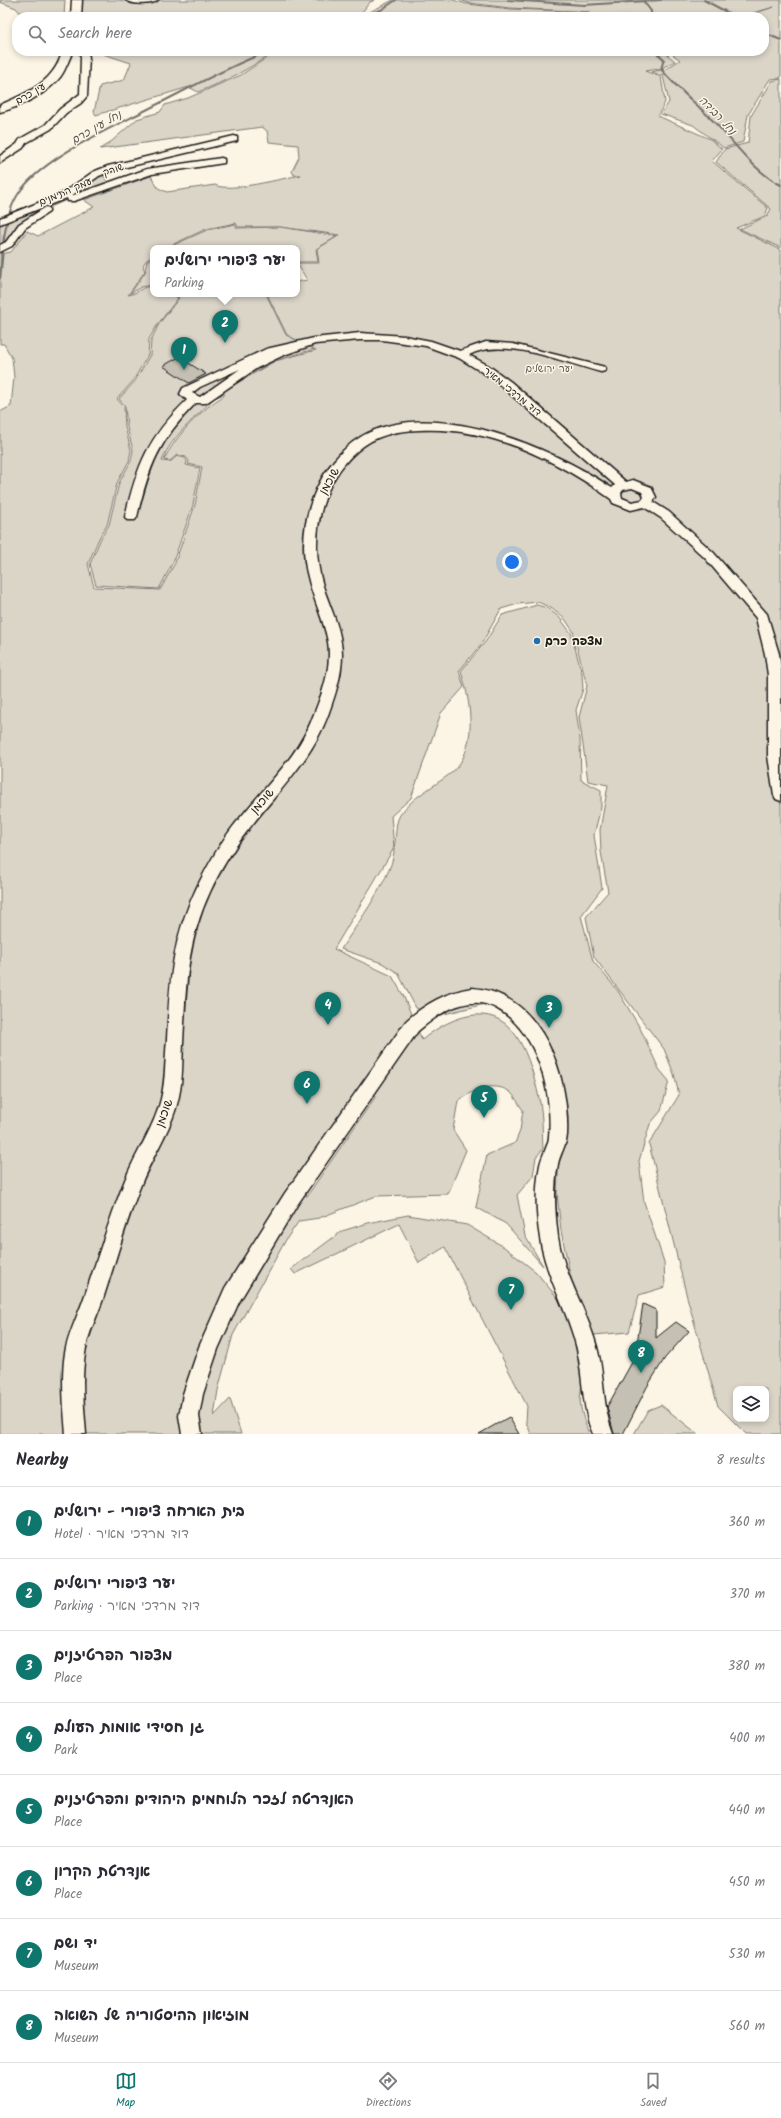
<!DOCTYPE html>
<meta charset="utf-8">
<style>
:root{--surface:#fff;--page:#f7f7f7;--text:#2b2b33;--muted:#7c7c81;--line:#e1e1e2;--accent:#0f766e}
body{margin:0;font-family:Kalam,"Playpen Sans Hebrew",sans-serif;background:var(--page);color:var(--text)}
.controls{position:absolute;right:12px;bottom:12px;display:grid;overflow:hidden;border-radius:8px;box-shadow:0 2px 6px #0003}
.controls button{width:36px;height:36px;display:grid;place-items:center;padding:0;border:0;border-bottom:1px solid var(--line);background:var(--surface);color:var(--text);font:20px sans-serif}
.you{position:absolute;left:512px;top:562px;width:14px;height:14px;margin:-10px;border:3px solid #fff;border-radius:50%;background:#1a73e8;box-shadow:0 0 0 6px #1a73e833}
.badge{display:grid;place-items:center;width:26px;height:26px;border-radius:50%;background:var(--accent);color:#fff;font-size:13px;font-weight:700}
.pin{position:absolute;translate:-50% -33px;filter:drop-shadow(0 1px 2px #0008)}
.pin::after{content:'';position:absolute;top:21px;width:14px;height:12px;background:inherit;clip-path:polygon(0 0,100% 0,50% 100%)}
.popup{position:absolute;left:150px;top:245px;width:150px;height:52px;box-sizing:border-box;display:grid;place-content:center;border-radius:8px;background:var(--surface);filter:drop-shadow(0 1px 3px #0005);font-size:13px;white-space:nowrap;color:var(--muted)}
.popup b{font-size:15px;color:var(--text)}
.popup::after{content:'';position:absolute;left:50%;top:100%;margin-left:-8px;border:8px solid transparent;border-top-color:var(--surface)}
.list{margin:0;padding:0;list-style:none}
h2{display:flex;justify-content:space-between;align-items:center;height:52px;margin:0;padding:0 16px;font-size:17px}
h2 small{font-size:13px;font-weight:400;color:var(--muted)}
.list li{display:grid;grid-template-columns:26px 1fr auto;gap:12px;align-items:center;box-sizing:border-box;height:72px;padding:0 16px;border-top:1px solid var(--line)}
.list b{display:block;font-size:15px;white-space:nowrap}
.list p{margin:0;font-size:13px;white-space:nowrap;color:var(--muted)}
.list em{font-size:13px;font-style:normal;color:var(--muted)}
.icon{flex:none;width:22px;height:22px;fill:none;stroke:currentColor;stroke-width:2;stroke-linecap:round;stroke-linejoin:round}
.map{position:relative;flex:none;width:781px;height:1434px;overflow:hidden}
.search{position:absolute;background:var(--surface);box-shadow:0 2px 6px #0003;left:12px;right:12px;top:12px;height:44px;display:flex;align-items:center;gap:10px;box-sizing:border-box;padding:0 14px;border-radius:16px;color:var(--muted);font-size:15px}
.sheet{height:628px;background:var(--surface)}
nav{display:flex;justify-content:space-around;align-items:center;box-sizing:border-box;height:56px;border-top:1px solid var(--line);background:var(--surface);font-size:11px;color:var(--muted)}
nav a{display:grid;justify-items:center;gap:2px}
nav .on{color:var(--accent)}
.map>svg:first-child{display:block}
.green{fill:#dbd5c8;stroke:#7c7872;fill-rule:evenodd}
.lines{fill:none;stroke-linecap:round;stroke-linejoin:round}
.stream-far1{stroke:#75726c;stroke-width:2}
.stream{stroke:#75726c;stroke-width:2.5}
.building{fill:#c4c0b3;stroke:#1c1c1c}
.minor-casing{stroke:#1c1c1c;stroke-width:3}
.major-casing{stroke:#1c1c1c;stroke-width:3}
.minor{fill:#fcf5e5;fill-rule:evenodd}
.major{fill:#fcf5e5;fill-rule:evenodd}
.poi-dot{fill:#1f6fb2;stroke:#fcf5e5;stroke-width:1.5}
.labels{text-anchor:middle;stroke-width:3;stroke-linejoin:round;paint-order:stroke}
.far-street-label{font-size:10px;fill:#1c1c1c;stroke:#fcf5e5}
.far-park-label{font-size:10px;fill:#555450;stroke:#fcf5e5}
.far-water-label{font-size:11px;font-style:italic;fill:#575551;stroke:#fcf5e5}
.street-label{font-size:12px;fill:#1c1c1c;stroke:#fcf5e5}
.poi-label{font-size:12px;font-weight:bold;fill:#1c1c1c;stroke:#fcf5e5;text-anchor:start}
</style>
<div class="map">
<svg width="781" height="1434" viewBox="0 0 781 1434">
<rect width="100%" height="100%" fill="#fcf5e5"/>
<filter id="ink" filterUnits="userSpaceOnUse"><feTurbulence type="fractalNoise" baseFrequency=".025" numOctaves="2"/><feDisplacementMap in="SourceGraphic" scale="8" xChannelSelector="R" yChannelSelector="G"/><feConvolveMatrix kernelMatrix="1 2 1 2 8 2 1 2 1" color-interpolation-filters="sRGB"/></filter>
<g filter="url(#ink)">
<g class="green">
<polygon points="0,0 65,0 64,17 24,17 16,8 0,2"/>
<polygon points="83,0 119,0 140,4 161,0 375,0 370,2 358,17 80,17 80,1"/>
<polygon points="393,0 453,0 467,4 511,9 590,12 510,8 469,3 460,0 781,0 781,78 770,79 748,115 743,142 724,148 693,125 661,114 669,102 663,76 651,72 666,69 680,60 668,51 764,51 764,17 743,17 774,7 742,16 360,17"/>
<path d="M94 51H274C250 69 226 81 198 92L189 87 96 115 94 112 100 86 124 80 131 63Z"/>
<path d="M277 51H663L675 61 660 69 645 71 661 77 665 102 658 116 710 139 722 149 712 161 768 208 765 216 736 228 781 250V1434H746L718 1406 687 1297 649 1144 679 1095 674 1074 664 1049 594 957 586 917 608 892 601 852 600 830 608 785 588 781 579 717 587 686 573 631 565 619 551 608 538 602 518 604 501 609 482 643 459 671 464 687 441 713 411 798 391 816 394 847C397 838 394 825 400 815 412 797 433 787 450 774 479 751 471 702 461 671L486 641 502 615 537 605 547 608 559 617 571 633 582 674 583 689 576 710 580 739 581 780 601 790V807L594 835 602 888 581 916 593 961 618 991 640 1028 659 1069 669 1081 661 1111 650 1124 639 1161 644 1202 664 1262 665 1287 639 1295 629 1332 594 1335 582 1314 572 1283 561 1231 557 1193 559 1155 547 1078 518 1010 485 1004 436 1016 416 1008 398 973 382 963 341 949C355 927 396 872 394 848L334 949 392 976 403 995 422 1040C444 1021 484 1001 510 1028 526 1045 534 1075 539 1098 543 1114 542 1133 543 1149L536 1157 533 1176 517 1195 525 1236 543 1266 506 1224 476 1207 487 1155 515 1143 520 1131 523 1110C519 1105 515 1096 510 1092 493 1080 472 1091 458 1101L453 1130 466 1150 448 1194 376 1196 319 1218 299 1221 287 1238 233 1335 218 1390 214 1416 230 1399 241 1434H0V412L11 406 14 377 12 358 4 344H0V254L11 252 27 231 38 236 94 207 84 200 151 176 158 188 167 192 215 185C229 193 283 178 301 175H294L292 171 299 157 298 145 269 142 267 131 262 127 100 149 112 141 137 119 160 112 165 105 188 98 241 75ZM236 223 238 227H280L340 235 317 249 319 263H297L307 280 297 282V294H267L287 335 316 350 275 361 224 391V396C203 407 174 438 164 460L170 461 177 455 186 457 189 461 188 464 202 467 195 505 175 563 160 590 94 587 88 564 99 538 107 525 117 483 129 461 131 450 125 427 124 407 117 399 133 381 148 355 149 339 158 324 178 298 172 294H153V286C141 286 138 294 128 295L145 271C140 264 147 259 153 256V248H165L206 229ZM376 1096 307 1196H306L309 1183 366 1097ZM736 1389H766V1419H736Z"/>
<polygon points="781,79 781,248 740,229 767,216 771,209 716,162 725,149 748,143 751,116 772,81"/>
<polygon points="103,175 108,182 39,212 0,246 0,222 8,220"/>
<polygon points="235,224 237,228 280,227 338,236 316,249 318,262 297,262 297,248 167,248 207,230"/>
<polygon points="153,257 153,285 141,287 130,294 146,271 145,270 147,261"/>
<path d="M174 294H266L286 335 314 349 274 361 223 390 222 395 214 398C197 417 171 436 162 461L170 462 177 456 185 458 187 461 186 465 200 468 193 505 173 562 159 589 96 585 90 564 101 538 109 525 119 483 131 461 133 450 127 427 125 406 119 399 135 381 150 355 151 340 159 324 179 298Z"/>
<path d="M408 1215 467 1225 504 1247 536 1272 565 1307 587 1375C575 1397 581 1412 589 1434H531L526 1422 527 1406 445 1247 419 1263 399 1224 295 1274 291 1269 342 1231 368 1223Z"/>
<polygon points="661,1405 698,1434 634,1434 648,1410"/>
</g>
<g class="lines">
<g class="stream-far1">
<polyline points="508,0 584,5 661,0"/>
<polyline points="704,0 736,17"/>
<polyline points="644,2 651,11 651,17"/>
<polyline points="362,17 381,10 396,0"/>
<polyline points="764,33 781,40"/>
<path d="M654 51 664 59 661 69C678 90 700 106 718 126 738 147 754 171 781 185"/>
<path d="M4 238C7 220 10 205 21 190 49 154 114 127 154 106 192 87 229 66 269 51"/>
</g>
<polyline class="stream" points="0,278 4,237"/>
</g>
<g class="building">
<polygon points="179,357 206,374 189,383 163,366"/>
<polygon points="643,1304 656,1310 656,1338 676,1322 689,1331 665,1358 647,1387 623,1434 614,1434 607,1407 635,1357"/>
<polygon points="509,1417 519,1434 479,1434"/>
</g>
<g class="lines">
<g class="minor-casing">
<g id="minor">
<polygon points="79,51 87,51 89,57 87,96 81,103 66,113 51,129 26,143 23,148 0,163 0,156 17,144 20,139 45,125 60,109 80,94 81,57"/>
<polygon points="234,136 237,137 237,141 114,170 99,176 71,196 147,169 221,158 224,159 224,163 152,174 74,201 68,201 67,198 0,224 0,218 63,193 93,172 108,166"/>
<polygon points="46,207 49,208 49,212 25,228 12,246 0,252 0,245 6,242 19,224"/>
<path d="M360 333 405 336 431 341 460 351 486 342 513 344 605 367 606 369 605 371 601 372C565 363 504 336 469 355L489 366 511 382 626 482 633 480 651 487 656 497 653 502 669 512 713 552 767 614 779 654 781 669V801L776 799 774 795 768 756V675L765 654 756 618 705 558 661 518 644 507 631 510 613 503 611 499C555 459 489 426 419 430 395 431 376 435 357 451 319 484 309 540 323 586 329 605 339 624 341 643 345 667 336 693 328 715 311 761 277 792 248 830 233 849 220 870 210 892 186 944 186 987 183 1043 182 1060 183 1079 179 1096 173 1127 154 1153 142 1182 127 1219 116 1259 104 1296 98 1315 87 1335 85 1354 81 1380 84 1408 86 1434H66C64 1409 61 1377 65 1353 68 1334 79 1313 85 1295 98 1257 110 1217 125 1180 136 1152 154 1128 161 1099 166 1080 165 1058 167 1039 170 981 171 941 197 887 209 863 222 839 240 818 267 784 299 756 314 714 323 692 332 666 328 642 324 620 313 599 308 577 296 532 312 478 347 447 414 387 550 446 612 488L615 485 493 379 459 358 426 346 382 340H360L315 344 284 355 257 368 206 403H196C159 440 149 466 137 517L135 520H127L125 517C137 466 148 437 187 400L180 394 183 388 266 349 314 338ZM240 369 200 397 192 393 200 387ZM632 488 642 492 644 497 642 500 632 502 622 498 621 493 623 490Z"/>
<path d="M472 988C541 992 570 1076 567 1135 566 1146 560 1154 558 1164 553 1188 555 1213 558 1237 564 1277 588 1311 598 1351 605 1379 602 1407 613 1434H593L589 1424C581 1396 583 1366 574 1338 564 1304 545 1273 540 1238 536 1214 535 1189 540 1165 542 1155 548 1147 549 1137 553 1093 538 1031 496 1008 468 993 439 1013 418 1031L297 1205 239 1302 218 1349 203 1394 199 1416 202 1434H182L179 1416 183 1394 199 1347 225 1288 285 1193 406 1021C425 1004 446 992 472 988Z"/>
</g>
</g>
<g class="major-casing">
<g id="major">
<polygon points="72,0 82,0 81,17 71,17"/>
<path d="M126 0H158C153 5 131 5 126 0Z"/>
<path d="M63 51H73C69 59 66 69 61 76 48 93 21 107 0 112V105C18 97 41 88 53 71 58 65 60 58 63 51Z"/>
</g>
</g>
<use href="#minor" class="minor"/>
<use href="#major" class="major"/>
</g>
</g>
<circle class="poi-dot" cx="537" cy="641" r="4"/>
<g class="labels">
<g class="far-street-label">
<text transform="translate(30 93) rotate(-30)" y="4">עין כרם</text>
<text transform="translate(113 169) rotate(-19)" y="4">שורק</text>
<text transform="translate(65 191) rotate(-23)" y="4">עמק התימנים</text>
<text transform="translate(513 391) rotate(39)" y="4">דוד מרדכי מאיר</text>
</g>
<g class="far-park-label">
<text x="549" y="372">יער ירושלים</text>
</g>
<g class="far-water-label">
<text transform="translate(718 115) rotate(46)" y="4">נחל רבידה</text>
<text transform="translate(96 127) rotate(-30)" y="4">נחל עין כרם</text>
</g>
<g class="street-label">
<text transform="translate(329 481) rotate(-61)" y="4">שוכמן</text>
<text transform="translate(262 801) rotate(-49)" y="4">שוכמן</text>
<text transform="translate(164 1113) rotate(-70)" y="4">שוכמן</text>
</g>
<g class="poi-label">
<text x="545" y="645">מצפה כרם</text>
</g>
</g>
</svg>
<div class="controls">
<button><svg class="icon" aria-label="layers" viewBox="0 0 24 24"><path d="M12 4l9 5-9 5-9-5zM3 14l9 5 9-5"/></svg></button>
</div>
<div class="you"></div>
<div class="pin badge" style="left:184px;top:370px">1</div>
<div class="pin badge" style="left:225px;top:343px">2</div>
<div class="popup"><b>יער ציפורי ירושלים</b>Parking</div>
<div class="pin badge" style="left:549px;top:1028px">3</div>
<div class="pin badge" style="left:328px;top:1025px">4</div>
<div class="pin badge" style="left:484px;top:1118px">5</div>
<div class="pin badge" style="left:307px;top:1104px">6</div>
<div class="pin badge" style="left:511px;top:1310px">7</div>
<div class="pin badge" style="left:641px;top:1373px">8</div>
<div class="search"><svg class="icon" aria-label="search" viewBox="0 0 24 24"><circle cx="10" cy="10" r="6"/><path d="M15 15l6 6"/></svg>Search here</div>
</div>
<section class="sheet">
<h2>Nearby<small>8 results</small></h2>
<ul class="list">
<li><span class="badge">1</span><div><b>בית הארחה ציפורי - ירושלים</b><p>Hotel · דוד מרדכי מאיר</p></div><em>360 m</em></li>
<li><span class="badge">2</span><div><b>יער ציפורי ירושלים</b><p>Parking · דוד מרדכי מאיר</p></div><em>370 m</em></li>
<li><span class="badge">3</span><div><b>מצפור הפרטיזנים</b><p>Place</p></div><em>380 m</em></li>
<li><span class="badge">4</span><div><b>גן חסידי אומות העולם</b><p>Park</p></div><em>400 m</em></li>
<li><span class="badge">5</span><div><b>האנדרטה לזכר הלוחמים היהודים והפרטיזנים</b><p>Place</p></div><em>440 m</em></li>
<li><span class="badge">6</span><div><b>אנדרטת הקרון</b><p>Place</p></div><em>450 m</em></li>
<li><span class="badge">7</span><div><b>יד ושם</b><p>Museum</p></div><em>530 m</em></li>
<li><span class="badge">8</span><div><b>מוזיאון ההיסטוריה של השואה</b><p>Museum</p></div><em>560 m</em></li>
</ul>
</section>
<nav>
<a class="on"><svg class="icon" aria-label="map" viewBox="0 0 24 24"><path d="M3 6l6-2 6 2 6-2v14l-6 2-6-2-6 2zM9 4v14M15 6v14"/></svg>Map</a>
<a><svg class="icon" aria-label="directions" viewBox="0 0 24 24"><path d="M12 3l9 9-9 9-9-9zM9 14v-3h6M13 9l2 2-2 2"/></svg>Directions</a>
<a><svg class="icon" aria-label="saved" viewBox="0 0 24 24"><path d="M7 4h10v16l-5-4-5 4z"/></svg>Saved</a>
</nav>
